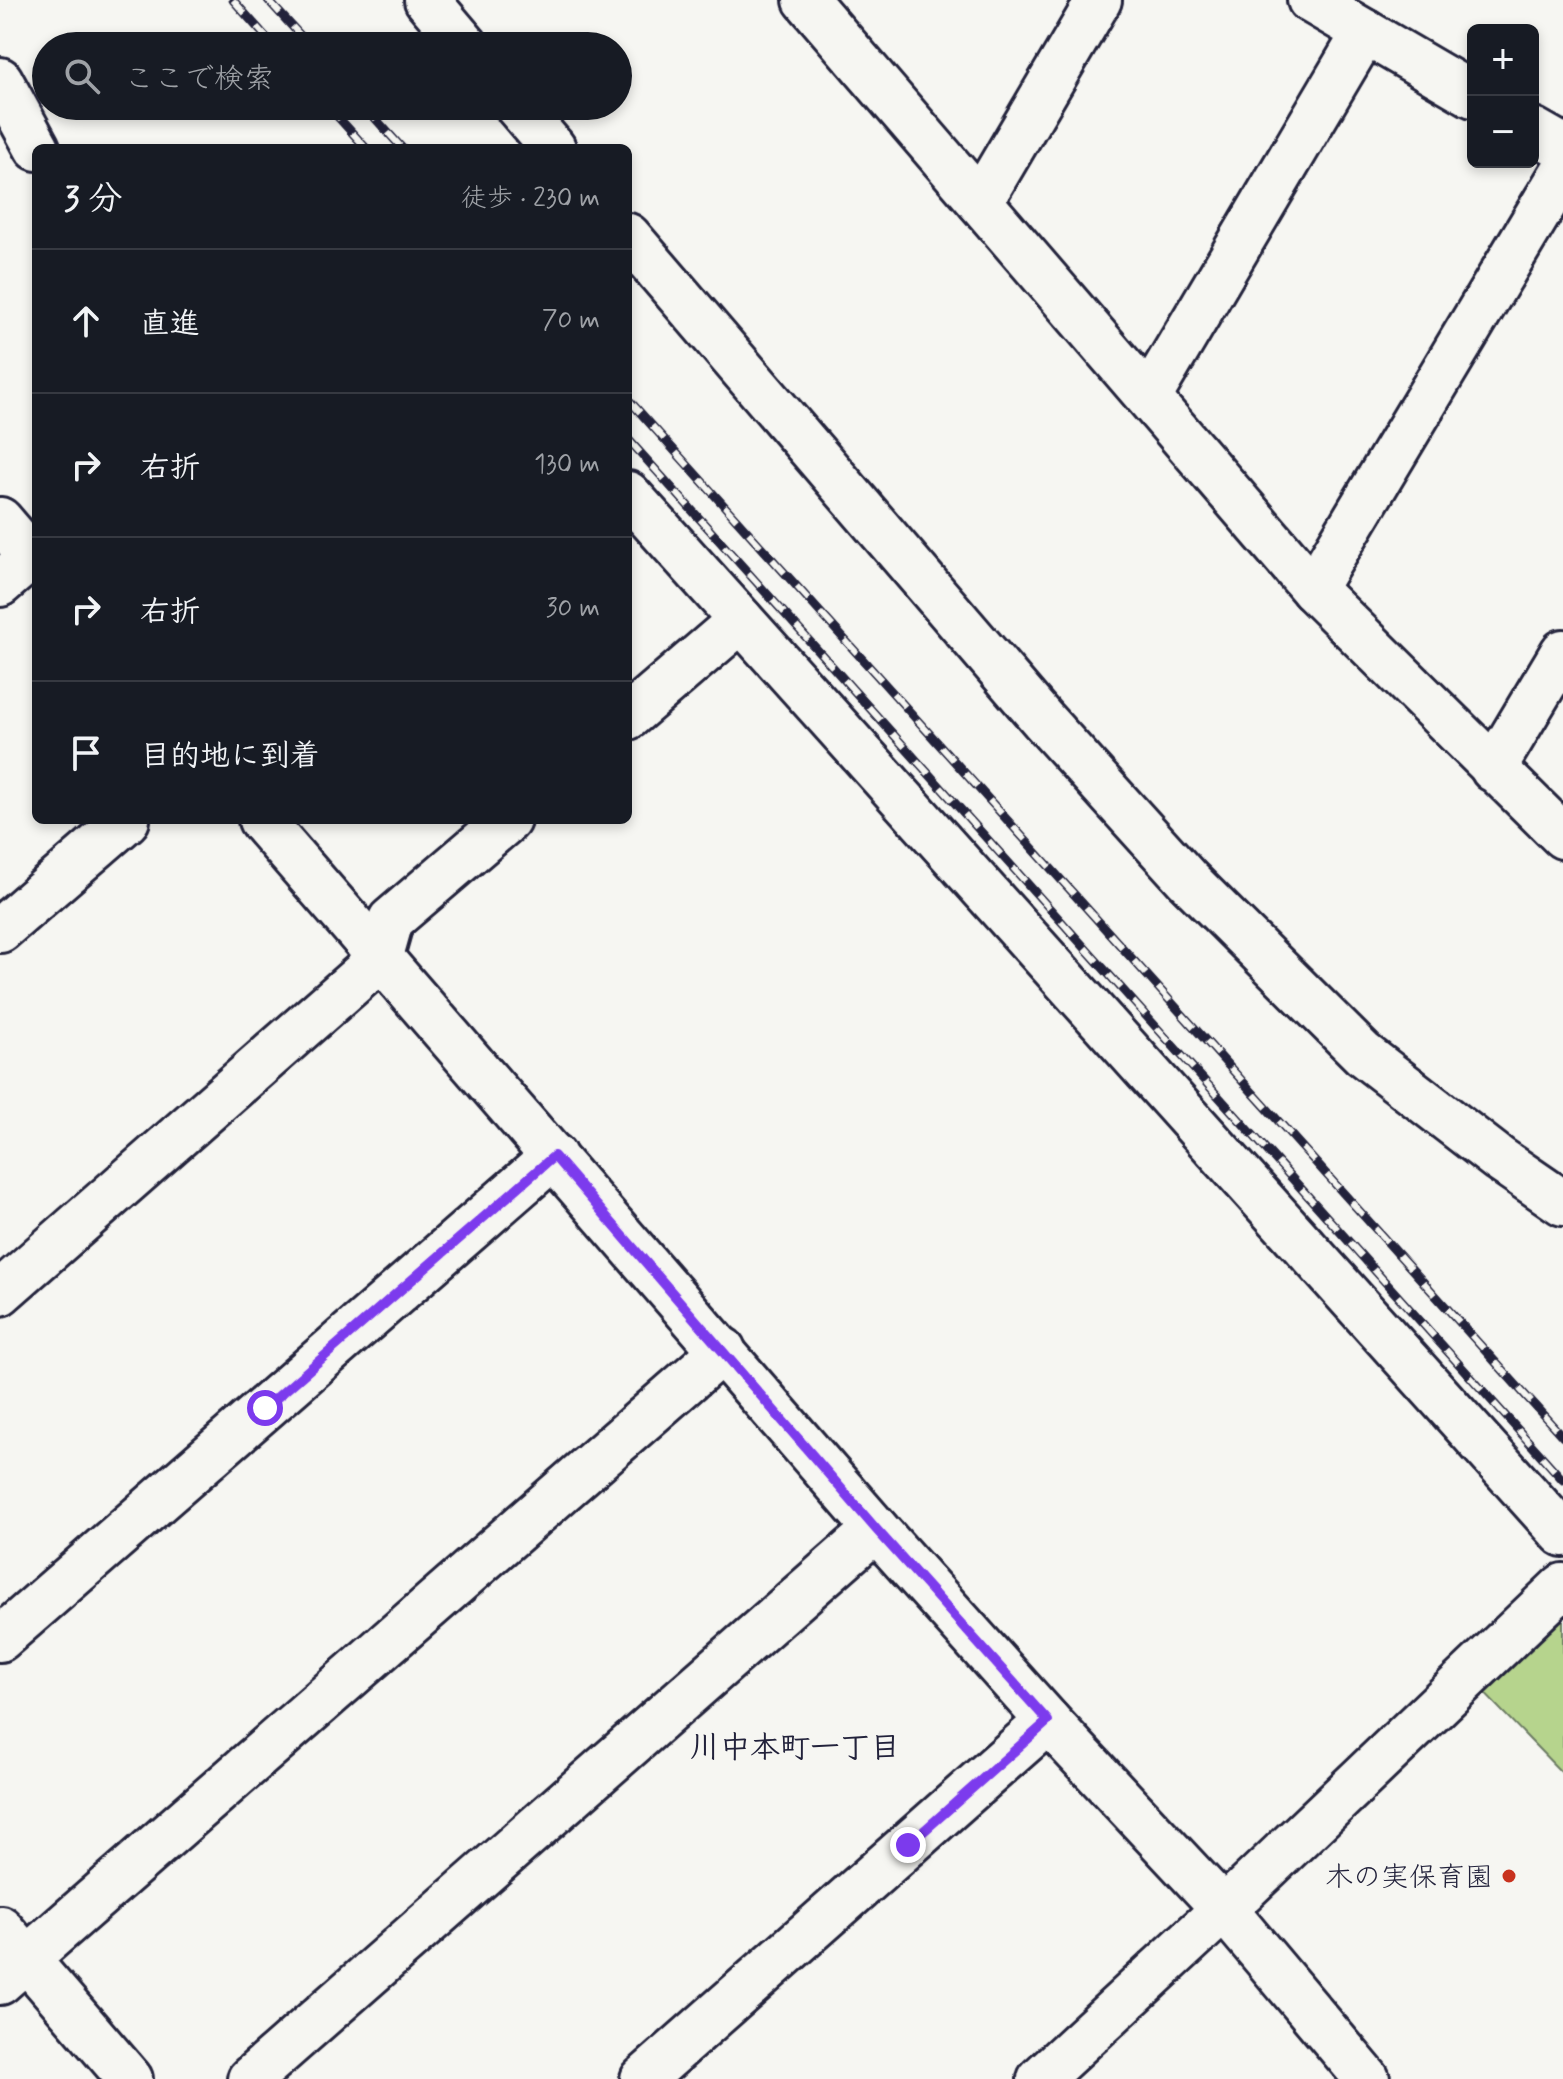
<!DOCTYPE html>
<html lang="ja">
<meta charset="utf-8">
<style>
:root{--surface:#171b24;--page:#242831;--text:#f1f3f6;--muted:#9ea1a6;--line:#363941}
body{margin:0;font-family:Mynerve,"Klee One",sans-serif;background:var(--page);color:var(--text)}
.controls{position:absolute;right:24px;top:24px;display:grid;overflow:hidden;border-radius:12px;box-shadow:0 4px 12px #0003}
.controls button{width:72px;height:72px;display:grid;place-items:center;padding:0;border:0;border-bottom:2px solid var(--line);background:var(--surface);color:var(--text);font:40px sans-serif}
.stop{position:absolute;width:24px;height:24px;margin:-18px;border:6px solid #7c3aed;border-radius:50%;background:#fff}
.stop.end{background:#7c3aed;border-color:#fff;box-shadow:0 2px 8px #0008}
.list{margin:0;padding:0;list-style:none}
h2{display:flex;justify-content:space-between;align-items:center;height:104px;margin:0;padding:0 32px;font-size:34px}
h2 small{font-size:26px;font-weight:400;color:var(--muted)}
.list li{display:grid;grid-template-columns:52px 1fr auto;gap:24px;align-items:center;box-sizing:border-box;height:144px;padding:0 32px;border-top:2px solid var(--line)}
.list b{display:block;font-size:30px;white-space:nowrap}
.list em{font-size:26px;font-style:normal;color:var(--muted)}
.icon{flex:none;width:44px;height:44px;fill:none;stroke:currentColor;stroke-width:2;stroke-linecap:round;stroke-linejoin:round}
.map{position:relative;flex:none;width:1563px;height:2079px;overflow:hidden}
.search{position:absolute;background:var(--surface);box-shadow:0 4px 12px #0003;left:32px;top:32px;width:600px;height:88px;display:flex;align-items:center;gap:20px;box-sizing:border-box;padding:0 28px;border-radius:44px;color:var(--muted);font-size:30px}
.panel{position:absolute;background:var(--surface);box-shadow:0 4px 12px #0003;left:32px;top:144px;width:600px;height:680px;border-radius:12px}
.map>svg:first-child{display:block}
.green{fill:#b6d48d;stroke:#6c7b64;stroke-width:2}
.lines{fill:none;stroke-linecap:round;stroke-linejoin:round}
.minor-casing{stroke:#22223b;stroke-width:50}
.minor{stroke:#f6f6f2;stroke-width:44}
.rail-casing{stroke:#22223b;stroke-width:9}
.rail{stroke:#f6f6f2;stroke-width:6;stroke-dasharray:18;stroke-linecap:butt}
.route{stroke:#7c3aed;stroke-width:10}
.poi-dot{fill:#c8321e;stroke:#f6f6f2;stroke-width:3}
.labels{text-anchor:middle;stroke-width:6;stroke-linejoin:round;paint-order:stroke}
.poi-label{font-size:28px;fill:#22223b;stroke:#f6f6f2;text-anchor:end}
.neighbourhood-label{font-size:30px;font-weight:bold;fill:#22223b;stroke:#f6f6f2}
</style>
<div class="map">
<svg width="1563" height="2079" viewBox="0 0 1563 2079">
<rect width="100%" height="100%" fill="#f6f6f2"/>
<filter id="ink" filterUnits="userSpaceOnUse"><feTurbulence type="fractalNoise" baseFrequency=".0125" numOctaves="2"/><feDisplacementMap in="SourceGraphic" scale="16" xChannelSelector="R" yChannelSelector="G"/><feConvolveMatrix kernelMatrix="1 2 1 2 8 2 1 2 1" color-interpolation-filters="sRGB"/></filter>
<g filter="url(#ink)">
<polygon class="green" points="1563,1586 1563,1774 1470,1678"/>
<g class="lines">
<g class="minor-casing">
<g id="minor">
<polyline points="427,0 466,46"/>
<polyline points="806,0 1313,589 1563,836"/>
<polyline points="1310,0 1473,95"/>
<polyline points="0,80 37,148"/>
<polyline points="517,106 553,148"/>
<polyline points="1533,130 1563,147"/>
<polyline points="980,202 1099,0"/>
<polyline points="628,236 1043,720 1187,879 1363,1054 1499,1159 1563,1203"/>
<polyline points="1149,397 1365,32"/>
<polyline points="628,494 1563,1534"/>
<polyline points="0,520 36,562"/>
<polyline points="0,584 36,553"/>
<polyline points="1313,589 1563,172"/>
<polyline points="628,717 741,620"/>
<polyline points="1493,769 1563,652"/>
<polyline points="261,820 876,1529 1048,1721 1224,1909 1367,2079"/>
<polyline points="0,930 127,820"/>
<polyline points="0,1293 380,959 391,920 508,820"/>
<polyline points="0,1639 554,1156"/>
<polyline points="0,1928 130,2079"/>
<polyline points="0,1982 723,1350"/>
<polyline points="250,2079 876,1529"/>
<polyline points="643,2079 1048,1721"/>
<polyline points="1040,2079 1224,1909 1563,1586"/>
</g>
</g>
<use href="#minor" class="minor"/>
<g class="rail-casing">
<g id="rail">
<polyline points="233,0 274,46"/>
<polyline points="268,0 310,46"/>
<polyline points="328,106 366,148"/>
<polyline points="364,106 402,148"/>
<polyline points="628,399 1563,1437"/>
<polyline points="628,439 1563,1480"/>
</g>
</g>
<use href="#rail" class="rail"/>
</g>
</g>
<g class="lines" filter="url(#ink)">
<polyline class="route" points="265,1408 554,1156 876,1529 1048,1721 908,1845"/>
</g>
<circle class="poi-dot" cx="1509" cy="1876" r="8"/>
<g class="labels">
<g class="poi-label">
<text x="1493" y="1886">木の実保育園</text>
</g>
<g class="neighbourhood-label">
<text x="795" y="1757">川中本町一丁目</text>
</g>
</g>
</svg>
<div class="controls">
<button>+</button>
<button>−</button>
</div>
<div class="stop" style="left:265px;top:1408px"></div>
<div class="stop end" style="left:908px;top:1845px"></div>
<div class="search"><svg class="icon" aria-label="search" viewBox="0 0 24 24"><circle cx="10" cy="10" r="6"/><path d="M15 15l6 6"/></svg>ここで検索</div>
<section class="panel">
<h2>3 分<small>徒歩 · 230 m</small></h2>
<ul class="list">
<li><svg class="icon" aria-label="ahead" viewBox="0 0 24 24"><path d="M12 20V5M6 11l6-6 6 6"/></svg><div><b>直進</b></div><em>70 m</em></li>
<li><svg class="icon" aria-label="right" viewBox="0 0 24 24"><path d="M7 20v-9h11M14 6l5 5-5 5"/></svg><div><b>右折</b></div><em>130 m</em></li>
<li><svg class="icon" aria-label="right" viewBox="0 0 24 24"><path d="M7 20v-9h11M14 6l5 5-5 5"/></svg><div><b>右折</b></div><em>30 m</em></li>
<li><svg class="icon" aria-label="arrive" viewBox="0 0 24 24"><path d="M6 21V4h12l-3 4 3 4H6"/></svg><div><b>目的地に到着</b></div></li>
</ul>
</section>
</div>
